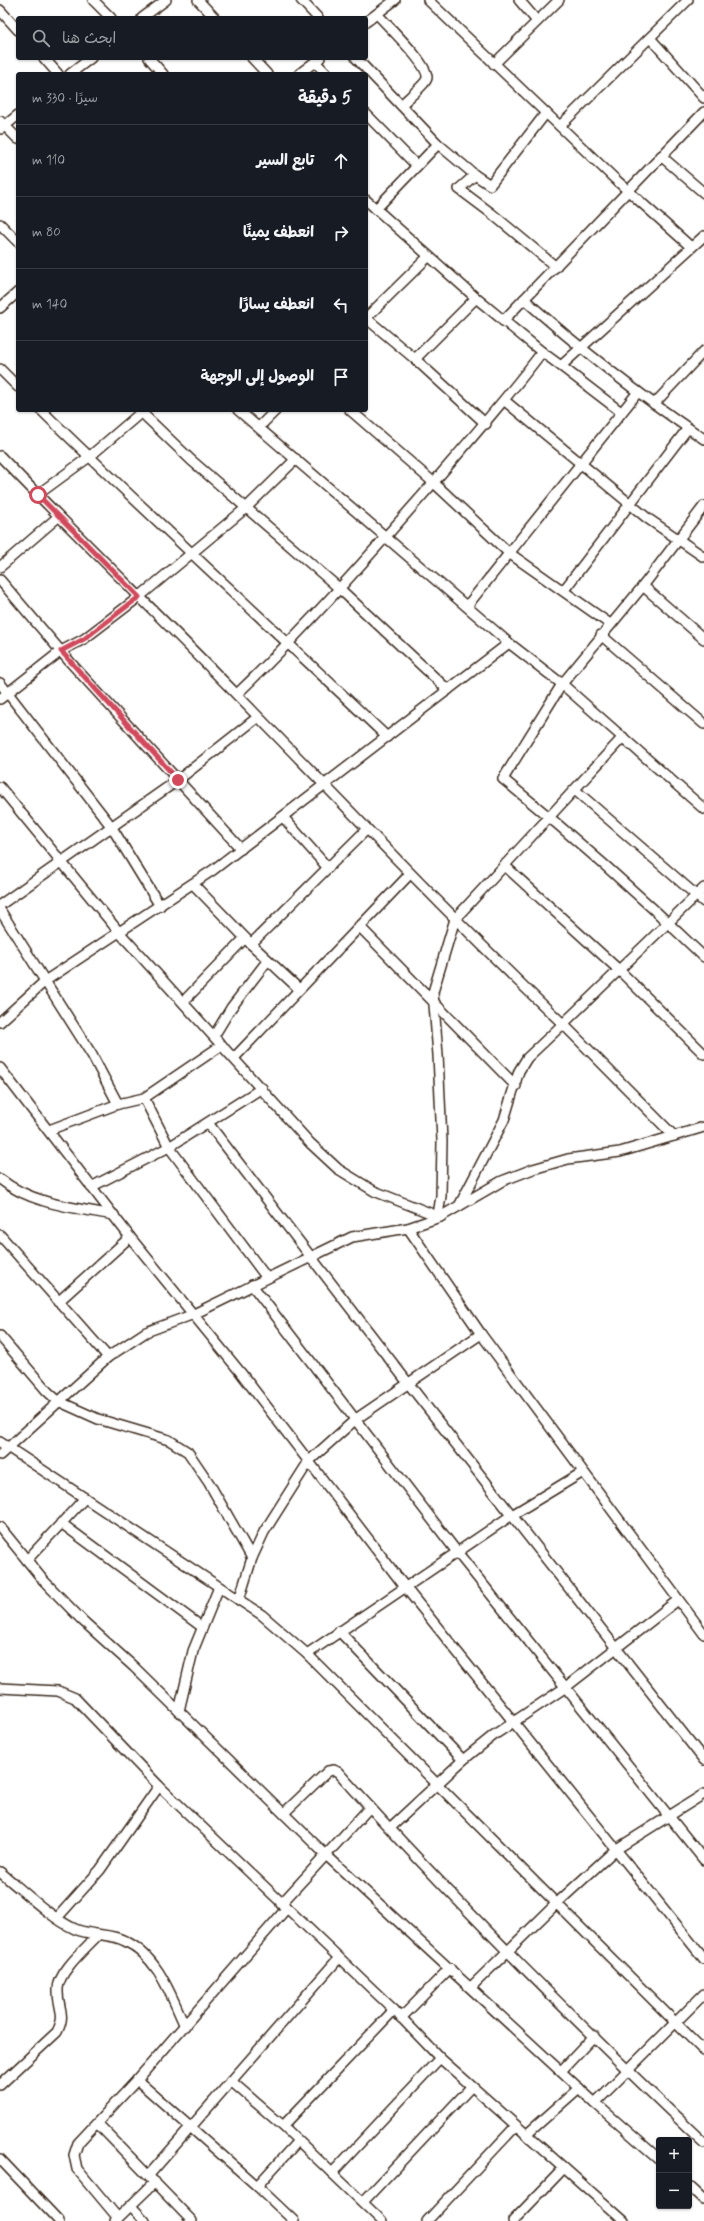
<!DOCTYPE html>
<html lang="ar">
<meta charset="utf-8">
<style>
:root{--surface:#171b24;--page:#20242c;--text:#f1f3f6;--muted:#9ea1a6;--line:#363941}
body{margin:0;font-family:Mynerve,"Playpen Sans Arabic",sans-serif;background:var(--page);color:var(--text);direction:rtl}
.controls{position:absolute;right:12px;bottom:12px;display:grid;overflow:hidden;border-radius:4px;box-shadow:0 1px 3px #0004}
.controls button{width:36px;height:36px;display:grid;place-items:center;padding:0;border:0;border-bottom:1px solid var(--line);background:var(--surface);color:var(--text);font:20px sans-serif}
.stop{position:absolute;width:12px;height:12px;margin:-9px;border:3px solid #d1495b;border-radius:50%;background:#fff}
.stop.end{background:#d1495b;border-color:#fff;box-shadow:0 1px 4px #0008}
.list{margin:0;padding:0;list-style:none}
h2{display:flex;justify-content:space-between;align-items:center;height:52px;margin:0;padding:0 16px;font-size:17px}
h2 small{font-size:13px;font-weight:400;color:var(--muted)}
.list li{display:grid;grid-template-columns:26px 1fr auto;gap:12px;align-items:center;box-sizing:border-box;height:72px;padding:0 16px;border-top:1px solid var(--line)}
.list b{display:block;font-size:15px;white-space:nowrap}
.list em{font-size:13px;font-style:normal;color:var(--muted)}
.icon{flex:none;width:22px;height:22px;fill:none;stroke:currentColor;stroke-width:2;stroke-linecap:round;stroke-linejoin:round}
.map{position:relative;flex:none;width:704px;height:2221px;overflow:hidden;direction:ltr}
.search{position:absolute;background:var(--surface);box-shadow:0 1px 3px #0004;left:16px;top:16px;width:352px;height:44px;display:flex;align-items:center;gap:10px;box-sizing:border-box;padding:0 14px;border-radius:4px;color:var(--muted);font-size:15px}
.panel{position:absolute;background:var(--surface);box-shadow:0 1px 3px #0004;left:16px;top:72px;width:352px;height:340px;border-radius:4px;direction:rtl}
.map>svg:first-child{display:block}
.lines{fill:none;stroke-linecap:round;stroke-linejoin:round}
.minor-casing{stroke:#3b2a1e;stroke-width:12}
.minor{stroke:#fff;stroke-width:9}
.route{stroke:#d1495b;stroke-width:5}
</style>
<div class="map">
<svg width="704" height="2221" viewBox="0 0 704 2221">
<rect width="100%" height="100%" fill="#fff"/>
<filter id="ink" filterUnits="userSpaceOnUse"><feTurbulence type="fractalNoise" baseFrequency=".025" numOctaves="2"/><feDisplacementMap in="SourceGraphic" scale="8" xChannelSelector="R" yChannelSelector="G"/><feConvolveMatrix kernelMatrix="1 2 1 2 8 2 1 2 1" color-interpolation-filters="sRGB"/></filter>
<g filter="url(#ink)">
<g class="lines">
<g class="minor-casing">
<g id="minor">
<polyline points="93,0 111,18"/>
<polyline points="198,0 215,18"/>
<polyline points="301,0 318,18"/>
<polyline points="428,0 615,179 691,247"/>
<polyline points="519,0 537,21"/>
<polyline points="0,10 18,30"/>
<path d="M377 14C387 25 429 65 427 78 426 84 406 100 401 105"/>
<polyline points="142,18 166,0"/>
<polyline points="366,22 395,0"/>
<polyline points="650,38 704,98"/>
<polyline points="44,58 58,74"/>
<polyline points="149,58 163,74"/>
<polyline points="252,58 267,74"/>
<polyline points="356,58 438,144 475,175 459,189 491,213 556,267"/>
<polyline points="315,62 327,74"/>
<polyline points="494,64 559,0"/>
<polyline points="70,74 91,58"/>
<polyline points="299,74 320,58"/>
<polyline points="366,114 417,166"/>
<polyline points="0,121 18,139"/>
<polyline points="560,126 688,0"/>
<polyline points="1,129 18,115"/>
<polyline points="661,156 704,193"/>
<polyline points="475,175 490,185 546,113"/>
<polyline points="376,209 438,144"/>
<polyline points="0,224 18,242"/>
<path d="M524 299C581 350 641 396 704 439"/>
<polyline points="0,308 18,292"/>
<polyline points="366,318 415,359 486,424"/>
<polyline points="366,318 428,257"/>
<polyline points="503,321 704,112"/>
<polyline points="542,352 561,366 704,236"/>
<polyline points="415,359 476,298"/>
<polyline points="561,366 621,412"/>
<polyline points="0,369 18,387"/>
<polyline points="505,401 647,518 704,557"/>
<polyline points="654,404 704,351"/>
<path d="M41 410C155 521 272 627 387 737"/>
<polyline points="139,410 191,460 340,589 448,690"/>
<polyline points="238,410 509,643 562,684 704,809"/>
<polyline points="350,410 433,482 509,553 610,624"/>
<polyline points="259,427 276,410"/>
<path d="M0 456C78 537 159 615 238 696 346 806 451 918 563 1024L704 888"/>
<polyline points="37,495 89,457 144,410"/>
<path d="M704 506 643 586 562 684 503 779C572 835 640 895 704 957"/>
<polyline points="0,567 58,517"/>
<polyline points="0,580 70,662 241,849"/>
<polyline points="643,586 704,639"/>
<polyline points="564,590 688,428"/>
<polyline points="467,606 638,392"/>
<polyline points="601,635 704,724"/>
<polyline points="0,683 111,826 160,906"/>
<path d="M237 694C307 627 370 555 434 482 471 439 508 397 542 352L476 298 366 200"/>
<polyline points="0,699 61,651 84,639 139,597 246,508 296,459"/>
<polyline points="0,787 119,932 310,1143 338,1169 374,1191 440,1217"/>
<polyline points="575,790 704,902"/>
<polyline points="283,817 328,868"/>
<polyline points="504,865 619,970 704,1054"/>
<polyline points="193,884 251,944 299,989"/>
<polyline points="0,905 178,780 258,717"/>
<polyline points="0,910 92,1055 118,1104"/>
<polyline points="359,926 516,1086"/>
<polyline points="251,944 367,829"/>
<polyline points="183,1002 245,938"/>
<polyline points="0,1022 45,981 213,870 509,643"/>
<polyline points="214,1036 231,1008 268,960"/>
<polyline points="234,1058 410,874"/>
<polyline points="0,1068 130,1237 241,1373 405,1587 704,1959"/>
<polyline points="144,1098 169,1147 267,1278"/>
<polyline points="208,1123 408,1383 704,1760"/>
<polyline points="49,1130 118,1104 144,1098 222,1045"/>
<path d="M0 1179C31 1204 76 1208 114 1215"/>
<polyline points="91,1187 169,1147 262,1088"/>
<polyline points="459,1206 504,1120 519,1071 527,1058 563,1024 674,1136"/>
<polyline points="438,1215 441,1196 442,1141 438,1055 433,992 455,919 623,737"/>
<polyline points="408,1228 481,1334 704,1634"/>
<polyline points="0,1235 108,1357"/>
<polyline points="252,1285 457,1552 704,1860"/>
<polyline points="58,1302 130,1237"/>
<polyline points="0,1336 47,1391 58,1401 98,1419 169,1440 188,1452 209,1483 252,1558"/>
<polyline points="0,1442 262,1615 307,1654 704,2051"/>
<polyline points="0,1455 108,1357 146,1332 194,1314 352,1237 408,1228 440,1217 502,1181 533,1169 568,1159 620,1152 704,1127"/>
<polyline points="61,1523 202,1627"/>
<polyline points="0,1527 43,1580 83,1621 134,1667 326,1855 595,2103 659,2159"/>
<polyline points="27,1560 85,1498"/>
<polyline points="239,1600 252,1558 264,1532 309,1461 356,1419 481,1334"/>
<polyline points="339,1631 463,1760"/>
<polyline points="307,1654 512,1515 583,1472"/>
<polyline points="0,1688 58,1691 75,1698 159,1786 394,2010 440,2058 624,2221"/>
<polyline points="179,1711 193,1651 219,1587"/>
<path d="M284 1813 328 1771 334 1770 338 1772C454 1901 578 2024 704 2143"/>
<polyline points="390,1828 463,1760 494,1735 566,1687 678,1600"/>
<path d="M0 1872C21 1889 52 1919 75 1929 91 1936 111 1933 125 1941 158 1956 171 1996 185 2026"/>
<polyline points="281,1904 370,1807"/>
<polyline points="57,1918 100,1870 159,1786"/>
<polyline points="471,1987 556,1904 615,1850 704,1794"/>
<polyline points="401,2018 450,1968"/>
<polyline points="562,2070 594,2036"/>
<polyline points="137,2080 257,2186 294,2221"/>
<polyline points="231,2081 283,2126 382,2221"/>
<path d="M0 2085 57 2032C67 2013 57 2008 58 1989 58 1972 86 1948 98 1935"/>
<polyline points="595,2103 704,1994"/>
<polyline points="97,2123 192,2221"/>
<polyline points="283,2126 394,2010"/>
<polyline points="526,2135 579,2088"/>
<polyline points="0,2159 59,2221"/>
<polyline points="332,2173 440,2058"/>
<polyline points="149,2175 338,1959"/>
<polyline points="257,2186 298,2141"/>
<polyline points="689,2186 704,2200"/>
<polyline points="363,2202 471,2087"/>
<polyline points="131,2206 145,2221"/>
<polyline points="118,2218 155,2182"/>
<polyline points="115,2221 118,2218 77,2169 74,2155 78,2143 137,2080 286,1909"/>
<polyline points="427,2221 516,2126"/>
<polyline points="513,2221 564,2168"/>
</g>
</g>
<use href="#minor" class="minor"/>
</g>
</g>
<g class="lines" filter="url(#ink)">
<polyline class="route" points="38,495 139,597 84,639 61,651 178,780"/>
</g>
</svg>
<div class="controls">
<button>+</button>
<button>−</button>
</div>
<div class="stop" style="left:38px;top:495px"></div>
<div class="stop end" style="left:178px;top:780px"></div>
<div class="search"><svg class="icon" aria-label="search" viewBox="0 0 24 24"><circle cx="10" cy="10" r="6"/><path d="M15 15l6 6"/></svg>ابحث هنا</div>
<section class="panel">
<h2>5 دقيقة<small>سيرًا · 330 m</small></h2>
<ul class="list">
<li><svg class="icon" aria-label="ahead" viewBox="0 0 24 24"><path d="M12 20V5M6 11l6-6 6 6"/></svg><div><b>تابع السير</b></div><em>110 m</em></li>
<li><svg class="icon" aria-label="right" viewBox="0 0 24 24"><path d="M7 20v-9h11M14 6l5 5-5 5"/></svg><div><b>انعطف يمينًا</b></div><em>80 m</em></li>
<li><svg class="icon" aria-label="left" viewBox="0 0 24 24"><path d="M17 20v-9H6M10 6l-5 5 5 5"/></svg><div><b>انعطف يسارًا</b></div><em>140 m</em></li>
<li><svg class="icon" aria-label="arrive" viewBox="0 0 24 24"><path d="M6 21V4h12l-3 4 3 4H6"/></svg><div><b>الوصول إلى الوجهة</b></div></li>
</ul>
</section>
</div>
